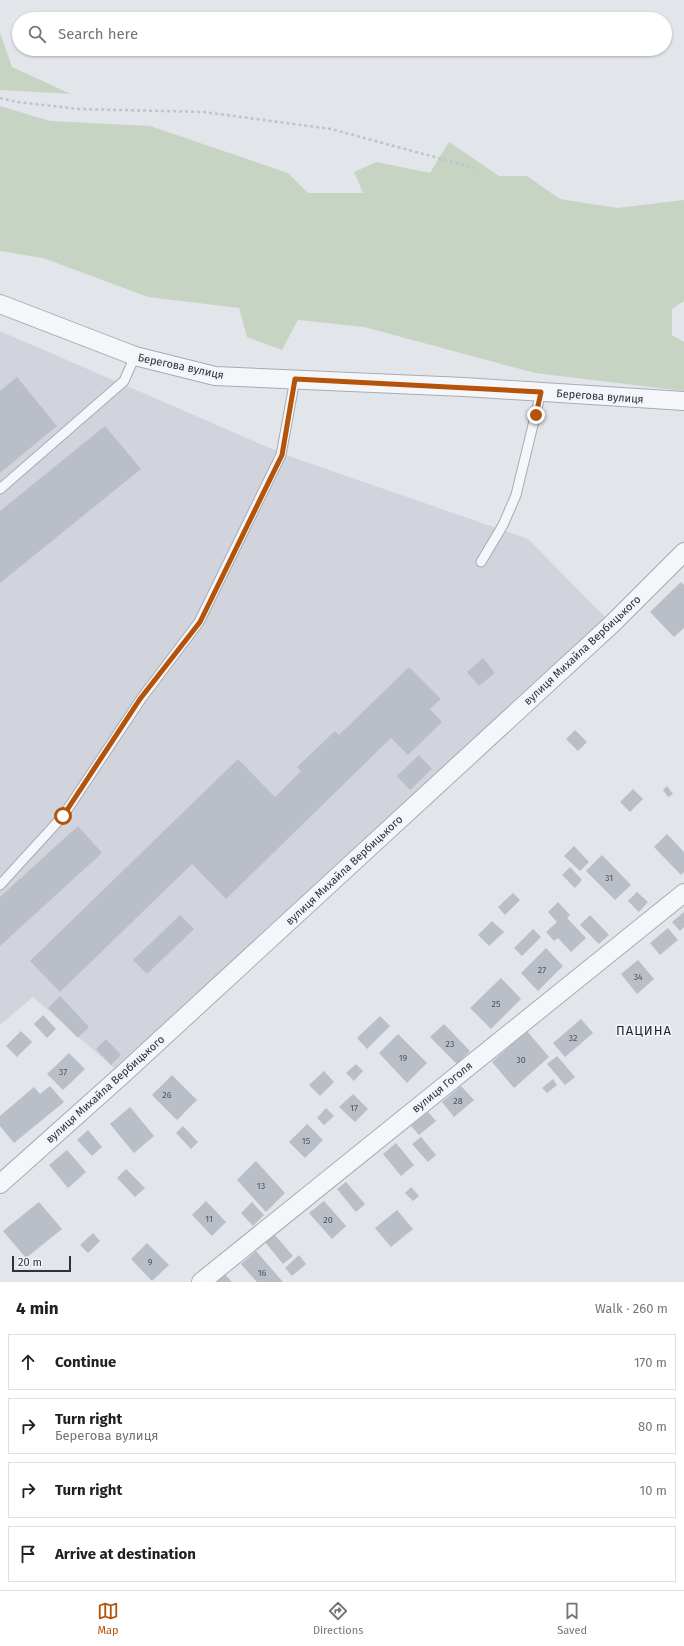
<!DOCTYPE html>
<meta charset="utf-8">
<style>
:root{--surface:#fff;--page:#f2f2f2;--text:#202124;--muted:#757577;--line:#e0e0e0;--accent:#b45309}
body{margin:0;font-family:"Fira Sans",sans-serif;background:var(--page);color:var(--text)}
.scale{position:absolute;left:12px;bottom:10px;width:59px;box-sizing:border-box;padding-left:4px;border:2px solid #2b3242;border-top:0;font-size:11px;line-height:14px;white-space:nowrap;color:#2b3242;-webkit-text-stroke:3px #f2f4f8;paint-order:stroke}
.stop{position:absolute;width:12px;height:12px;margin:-9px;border:3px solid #b45309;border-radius:50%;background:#fff}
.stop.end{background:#b45309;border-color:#fff;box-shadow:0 1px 4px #0008}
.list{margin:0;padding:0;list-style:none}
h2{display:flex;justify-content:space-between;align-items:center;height:52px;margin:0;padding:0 16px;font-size:17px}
h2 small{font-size:13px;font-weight:400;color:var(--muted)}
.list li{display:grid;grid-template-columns:26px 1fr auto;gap:12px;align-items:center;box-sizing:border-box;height:56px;margin:0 8px 8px;padding:0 8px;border:1px solid var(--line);border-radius:0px}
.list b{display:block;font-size:15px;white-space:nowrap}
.list p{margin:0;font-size:13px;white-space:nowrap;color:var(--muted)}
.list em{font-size:13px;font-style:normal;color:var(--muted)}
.icon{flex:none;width:22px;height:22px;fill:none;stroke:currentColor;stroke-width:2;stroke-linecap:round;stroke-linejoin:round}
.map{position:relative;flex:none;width:684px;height:1282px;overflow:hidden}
.search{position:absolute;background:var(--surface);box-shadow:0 1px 3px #0004;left:12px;right:12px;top:12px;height:44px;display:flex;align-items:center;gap:10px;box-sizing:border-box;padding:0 14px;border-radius:22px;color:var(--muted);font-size:15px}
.sheet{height:308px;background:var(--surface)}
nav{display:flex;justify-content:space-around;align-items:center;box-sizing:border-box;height:56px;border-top:1px solid var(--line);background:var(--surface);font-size:11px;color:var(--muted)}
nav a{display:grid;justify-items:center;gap:2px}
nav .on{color:var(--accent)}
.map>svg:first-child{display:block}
.built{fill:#d1d4dc}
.green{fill:#c7d4c4}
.building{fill:#babec7}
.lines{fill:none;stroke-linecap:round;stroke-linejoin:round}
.lane-casing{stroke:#a7acb4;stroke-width:11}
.street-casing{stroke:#a7acb4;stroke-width:20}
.path{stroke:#c0c3c9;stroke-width:2.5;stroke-dasharray:3 3;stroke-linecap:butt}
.lane{stroke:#f5f6f9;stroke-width:9}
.street{stroke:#f5f6f9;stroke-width:18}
.route{stroke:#b45309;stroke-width:5}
.labels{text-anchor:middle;stroke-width:3.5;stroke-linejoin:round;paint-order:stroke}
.number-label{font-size:9px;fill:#4f5563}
.street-label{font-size:11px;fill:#2b3242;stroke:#f2f4f8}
.quarter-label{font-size:13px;letter-spacing:1px;fill:#1d2333;stroke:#f2f4f8}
</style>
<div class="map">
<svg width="684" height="1282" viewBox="0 0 684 1282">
<rect width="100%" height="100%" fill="#e2e5ea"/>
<polygon class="built" points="0,331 286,455 528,539 612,624 122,1075 33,997 0,1025"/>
<g class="green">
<polygon points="0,32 12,67 71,94 0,90"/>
<polygon points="0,106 50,121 150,126 288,173 308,193 363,193 354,172 376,162 430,173 449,142 499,176 527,176 560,199 617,208 684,200 684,301 672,309 672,335 684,342 684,391 535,373 364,327 298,320 282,350 247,337 239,308 148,297 43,258 0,251"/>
</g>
<g class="building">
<polygon points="17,377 57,426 0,473 0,391"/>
<polygon points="105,426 141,469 0,583 0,511"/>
<polygon points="681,582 684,585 684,628 674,637 650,612"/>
<polygon points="483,658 495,673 479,686 467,672"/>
<polygon points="409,667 441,699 430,709 442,722 408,755 391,738 226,899 192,864 60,992 30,961 238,759 275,797 301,771 297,767 335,731 339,735"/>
<polygon points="575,730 587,742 578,751 566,739"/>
<polygon points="419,755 432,769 410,790 397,776"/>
<polygon points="667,786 673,794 668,797 663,790"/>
<polygon points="633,789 643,799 630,812 620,802"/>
<polygon points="78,826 102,853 0,946 0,897"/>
<polygon points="667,834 684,852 684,872 681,875 654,847"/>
<polygon points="574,846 589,862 580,871 564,856"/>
<polygon points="602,855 631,885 615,900 586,871"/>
<polygon points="570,867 582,880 575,888 562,875"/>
<polygon points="637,892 648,902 639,912 628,901"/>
<polygon points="513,893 520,900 505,915 498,907"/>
<polygon points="558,902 570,915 567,918 586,938 571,952 558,938 554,941 546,932 557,922 548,912"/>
<polygon points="684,912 684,927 680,931 672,922"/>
<polygon points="180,915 194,929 147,974 133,960"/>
<polygon points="590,915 609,935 599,944 580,925"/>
<polygon points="492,921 504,932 489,946 478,935"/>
<polygon points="668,928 678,940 660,955 650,943"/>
<polygon points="533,929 541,937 522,956 514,948"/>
<polygon points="546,948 563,966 538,991 521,973"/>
<polygon points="638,960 654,979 637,994 621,974"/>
<polygon points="501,978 521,999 491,1029 470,1008"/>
<polygon points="60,996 89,1027 78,1038 48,1008"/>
<polygon points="43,1015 56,1029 47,1038 34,1024"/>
<polygon points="380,1016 390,1026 367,1049 357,1038"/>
<polygon points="581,1019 593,1033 565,1057 553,1043"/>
<polygon points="444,1024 470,1051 457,1064 430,1037"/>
<polygon points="21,1031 32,1042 17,1057 6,1046"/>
<polygon points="527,1031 549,1057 514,1088 492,1062"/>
<polygon points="398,1034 427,1063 407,1083 379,1053"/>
<polygon points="106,1039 121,1055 111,1065 96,1049"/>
<polygon points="69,1053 85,1069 63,1090 47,1074"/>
<polygon points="557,1056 575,1077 565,1085 547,1064"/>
<polygon points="356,1064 363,1071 354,1081 346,1073"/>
<polygon points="324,1071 334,1082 320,1096 309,1085"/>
<polygon points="172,1075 197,1100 177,1120 152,1095"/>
<polygon points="553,1079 557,1085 547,1093 542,1088"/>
<polygon points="50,1086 64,1102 14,1143 0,1126 0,1116 34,1087 40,1094"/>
<polygon points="461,1086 474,1100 454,1117 442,1102"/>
<polygon points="353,1094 368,1109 355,1122 339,1107"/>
<polygon points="130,1107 154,1136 134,1153 110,1124"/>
<polygon points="326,1108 334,1116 324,1125 317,1118"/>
<polygon points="428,1112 436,1121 419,1135 411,1126"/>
<polygon points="307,1124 323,1140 305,1158 289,1142"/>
<polygon points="183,1126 198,1142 191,1149 176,1133"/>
<polygon points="88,1130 102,1147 92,1156 77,1140"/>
<polygon points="421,1137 436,1155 428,1162 412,1144"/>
<polygon points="396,1143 414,1165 401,1176 383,1154"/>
<polygon points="67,1150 86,1172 68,1188 49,1165"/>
<polygon points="256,1161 285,1193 266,1212 237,1180"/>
<polygon points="126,1169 145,1188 135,1197 117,1178"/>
<polygon points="346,1182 365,1204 356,1212 337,1189"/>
<polygon points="411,1187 419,1196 413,1201 405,1193"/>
<polygon points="206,1201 226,1222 212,1236 192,1215"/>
<polygon points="324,1201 346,1226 332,1239 309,1213"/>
<polygon points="39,1202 62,1229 26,1258 3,1231"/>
<polygon points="252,1202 264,1215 253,1226 241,1213"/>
<polygon points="397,1210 413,1229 391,1247 375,1228"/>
<polygon points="93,1233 100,1241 88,1253 80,1245"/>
<polygon points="274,1234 293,1256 283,1264 265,1242"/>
<polygon points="147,1243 169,1265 152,1281 131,1259"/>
<polygon points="256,1251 283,1282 257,1282 241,1264"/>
<polygon points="299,1255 306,1264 292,1276 285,1268"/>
<polygon points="222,1271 232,1282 212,1282"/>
</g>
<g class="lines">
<g class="lane-casing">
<g id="lane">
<polyline points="0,489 124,381 135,356"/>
<polyline points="481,562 503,525 516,495 541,392"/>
<polyline points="0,885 63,816 141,699 199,622 281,455 295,379"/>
</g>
</g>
<g class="street-casing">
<g id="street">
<polyline points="0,304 135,356 215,376 464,387 684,401"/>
<polyline points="0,1184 122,1075 612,624 684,552"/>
<polyline points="201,1282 684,893"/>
</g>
</g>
<polyline class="path" points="0,98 18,102 79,109 204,112 331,129 475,168"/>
<use href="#lane" class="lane"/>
<use href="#street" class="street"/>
</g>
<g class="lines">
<polyline class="route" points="63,816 140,699 200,622 282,455 295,379 541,392 536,415"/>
</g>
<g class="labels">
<g class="number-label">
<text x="609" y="881">31</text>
<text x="542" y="973">27</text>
<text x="638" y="980">34</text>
<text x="496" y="1007">25</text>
<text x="573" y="1041">32</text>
<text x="450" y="1047">23</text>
<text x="403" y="1061">19</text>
<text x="521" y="1063">30</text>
<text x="63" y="1075">37</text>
<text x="167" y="1098">26</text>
<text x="458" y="1104">28</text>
<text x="354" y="1111">17</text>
<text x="306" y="1144">15</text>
<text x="261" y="1189">13</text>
<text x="209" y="1222">11</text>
<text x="328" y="1223">20</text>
<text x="150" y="1265">9</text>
<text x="262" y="1276">16</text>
</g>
<g class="street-label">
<text transform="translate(181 366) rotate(12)" y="4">Берегова вулиця</text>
<text transform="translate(600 396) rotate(4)" y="4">Берегова вулиця</text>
<text transform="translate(582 650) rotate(-43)" y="4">вулиця Михайла Вербицького</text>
<text transform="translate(344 870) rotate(-43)" y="4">вулиця Михайла Вербицького</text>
<text transform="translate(442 1087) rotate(-39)" y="4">вулиця Гоголя</text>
<text transform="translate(105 1089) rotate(-42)" y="4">вулиця Михайла Вербицького</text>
</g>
<g class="quarter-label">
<text x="644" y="1035">ПАЦИНА</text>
</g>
</g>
</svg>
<div class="scale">20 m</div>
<div class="stop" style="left:63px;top:816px"></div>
<div class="stop end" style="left:536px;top:415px"></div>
<div class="search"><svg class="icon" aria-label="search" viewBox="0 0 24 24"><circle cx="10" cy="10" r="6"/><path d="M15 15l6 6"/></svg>Search here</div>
</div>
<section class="sheet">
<h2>4 min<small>Walk · 260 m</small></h2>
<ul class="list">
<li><svg class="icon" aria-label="ahead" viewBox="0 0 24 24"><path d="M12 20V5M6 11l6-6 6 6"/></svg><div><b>Continue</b></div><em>170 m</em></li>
<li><svg class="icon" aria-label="right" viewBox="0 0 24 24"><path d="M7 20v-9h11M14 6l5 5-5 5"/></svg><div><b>Turn right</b><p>Берегова вулиця</p></div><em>80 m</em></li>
<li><svg class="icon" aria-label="right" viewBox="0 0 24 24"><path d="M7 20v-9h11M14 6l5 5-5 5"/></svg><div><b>Turn right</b></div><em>10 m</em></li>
<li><svg class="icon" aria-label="arrive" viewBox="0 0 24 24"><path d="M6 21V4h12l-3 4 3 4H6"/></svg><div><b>Arrive at destination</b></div></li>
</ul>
</section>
<nav>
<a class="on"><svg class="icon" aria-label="map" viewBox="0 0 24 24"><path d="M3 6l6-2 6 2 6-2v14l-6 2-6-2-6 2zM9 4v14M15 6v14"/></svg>Map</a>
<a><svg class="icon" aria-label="directions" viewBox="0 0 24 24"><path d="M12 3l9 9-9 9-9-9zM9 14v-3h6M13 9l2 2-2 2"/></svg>Directions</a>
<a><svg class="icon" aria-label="saved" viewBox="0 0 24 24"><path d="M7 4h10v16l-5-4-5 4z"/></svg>Saved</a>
</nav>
